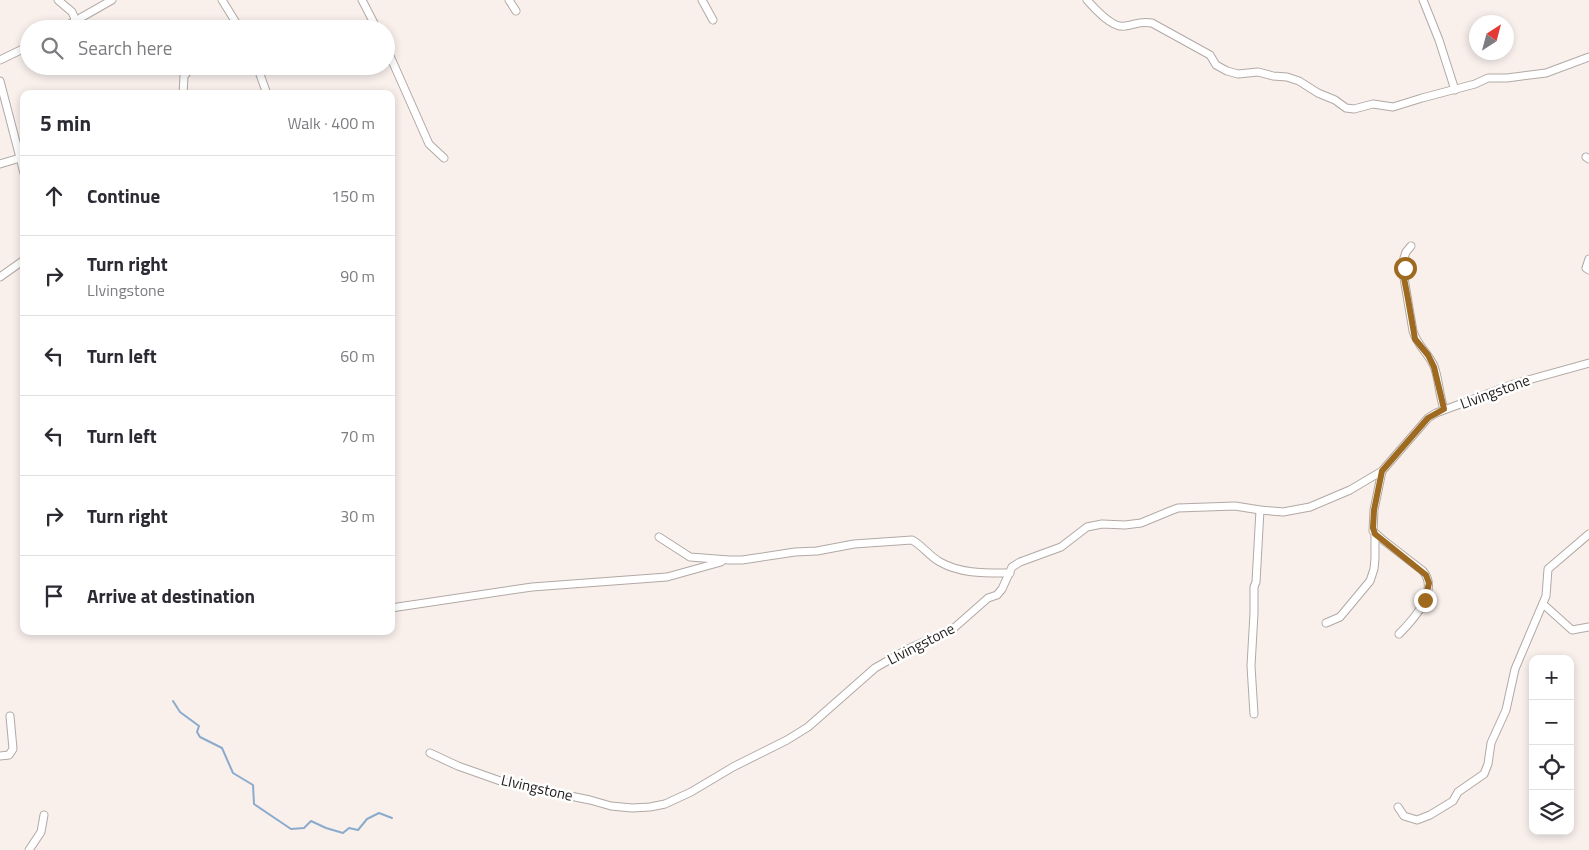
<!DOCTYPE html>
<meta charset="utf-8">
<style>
:root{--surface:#fff;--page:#f2f2f3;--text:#2b2b33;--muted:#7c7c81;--line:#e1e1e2}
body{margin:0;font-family:"Titillium Web",sans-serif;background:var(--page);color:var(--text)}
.controls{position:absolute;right:15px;bottom:15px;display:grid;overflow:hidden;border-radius:10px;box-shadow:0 2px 8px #0003}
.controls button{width:45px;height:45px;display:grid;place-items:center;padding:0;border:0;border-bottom:1px solid var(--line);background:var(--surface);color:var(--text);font:25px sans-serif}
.compass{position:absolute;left:1469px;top:15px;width:45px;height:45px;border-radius:50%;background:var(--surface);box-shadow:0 2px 8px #0003;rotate:36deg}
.stop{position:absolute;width:15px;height:15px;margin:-11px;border:4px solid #9d6a20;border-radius:50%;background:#fff}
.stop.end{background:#9d6a20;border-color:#fff;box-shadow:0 1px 5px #0008}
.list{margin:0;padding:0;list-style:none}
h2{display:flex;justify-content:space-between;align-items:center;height:65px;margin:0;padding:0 20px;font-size:21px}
h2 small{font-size:16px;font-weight:400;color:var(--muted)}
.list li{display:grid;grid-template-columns:32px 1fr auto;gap:15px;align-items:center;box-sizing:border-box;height:80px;padding:0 20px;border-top:1px solid var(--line)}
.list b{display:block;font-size:19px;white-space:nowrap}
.list p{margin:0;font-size:16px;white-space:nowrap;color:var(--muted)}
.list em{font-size:16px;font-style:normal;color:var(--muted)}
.icon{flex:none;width:28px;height:28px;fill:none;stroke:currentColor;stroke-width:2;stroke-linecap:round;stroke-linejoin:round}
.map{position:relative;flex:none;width:1589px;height:850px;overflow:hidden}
.search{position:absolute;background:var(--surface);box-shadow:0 2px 8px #0003;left:20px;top:20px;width:375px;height:55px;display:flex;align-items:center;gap:12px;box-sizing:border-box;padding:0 18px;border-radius:28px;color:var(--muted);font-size:19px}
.panel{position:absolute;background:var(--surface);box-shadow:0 2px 8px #0003;left:20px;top:90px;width:375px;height:545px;border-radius:10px}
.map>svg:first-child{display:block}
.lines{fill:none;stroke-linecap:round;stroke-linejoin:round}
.stream{stroke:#8babcd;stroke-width:2}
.minor-casing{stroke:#b1a9a5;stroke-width:9}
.minor{stroke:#fff;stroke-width:7}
.route{stroke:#9d6a20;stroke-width:6}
.labels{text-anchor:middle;stroke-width:5;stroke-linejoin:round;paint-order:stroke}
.street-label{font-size:15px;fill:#1e1b1a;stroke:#fff}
</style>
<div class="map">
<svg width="1589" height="850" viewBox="0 0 1589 850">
<rect width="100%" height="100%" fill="#f9f0ec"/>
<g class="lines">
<polyline class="stream" points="173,701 180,712 199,726 197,732 200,737 222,748 233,773 253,785 254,804 291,829 304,828 311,821 326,828 343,833 349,828 358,830 367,819 379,813 392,818"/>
<g class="minor-casing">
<g id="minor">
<polyline points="58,0 72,12 76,21"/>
<polyline points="222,0 240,29"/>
<polyline points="362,0 377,29"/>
<polyline points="509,0 516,11"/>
<polyline points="702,0 713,20"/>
<path d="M1087 0C1095 9 1113 29 1125 26 1137 24 1140 21 1152 23L1210 55 1216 65 1227 71 1238 74 1258 72 1273 76 1287 77 1299 81 1318 93 1335 100 1346 108 1354 109 1373 104 1393 107 1422 98 1475 84 1488 78H1507L1546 73 1589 57"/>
<polyline points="1423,0 1439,40 1455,90"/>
<polyline points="61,29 112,0"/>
<polyline points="386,47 429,144 444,158"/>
<polyline points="0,60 29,46"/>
<polyline points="257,66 267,94"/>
<polyline points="0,81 24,173"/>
<polyline points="183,94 184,76 193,66"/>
<polyline points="1586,157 1589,159"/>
<polyline points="0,164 20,158"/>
<path d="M1411 246 1406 252 1403 261 1404 278 1413 331C1417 345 1428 353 1434 366 1439 379 1439 395 1444 409"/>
<polyline points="1589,259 1586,268 1589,270"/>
<polyline points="0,277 24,260"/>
<path d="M1382 471 1374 510 1373 531 1383 540 1423 571C1440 591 1413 620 1399 634"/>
<path d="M659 537 690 557 729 560H742L795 552 817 551 854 544 912 540C922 545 929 556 940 562 961 574 986 573 1010 573"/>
<polyline points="1543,604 1572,630 1589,627"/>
<polyline points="391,608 532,587 667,577 721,562"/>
<polyline points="1326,623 1340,617 1370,581 1374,569 1375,558 1375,534"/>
<polyline points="1254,714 1251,666 1254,613 1254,587 1256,582 1260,510"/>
<polyline points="430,753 458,766 506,783 590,800 611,806 632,808 650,807 665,804 691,792 733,767 787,740 808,727 875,668 910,648 954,628 988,598 997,595 1002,589 1012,567 1020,562 1061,547 1087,527 1102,524 1125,525 1141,523 1170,511 1178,508 1235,506 1260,510 1283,512 1310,507 1350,490 1382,471 1428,418 1436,413 1514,384 1589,363"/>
<polyline points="0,756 9,755 13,749 10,716"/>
<polyline points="1398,807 1404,816 1417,820 1430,815 1453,801 1458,792 1484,774 1488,764 1491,743 1506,710 1515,669 1546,596 1548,569 1589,534"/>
<polyline points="29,850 41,832 44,815"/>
</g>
</g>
<use href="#minor" class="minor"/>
</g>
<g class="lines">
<polyline class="route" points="1405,268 1404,278 1408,299 1415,339 1428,355 1434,367 1444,409 1428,418 1382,471 1374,510 1373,528 1375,534 1426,575 1429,583 1425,600"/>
</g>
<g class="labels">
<g class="street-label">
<text transform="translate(1495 392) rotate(-20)" y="5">LIvingstone</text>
<text transform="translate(921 644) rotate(-27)" y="5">LIvingstone</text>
<text transform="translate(537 788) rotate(13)" y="5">LIvingstone</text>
</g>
</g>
</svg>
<div class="controls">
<button>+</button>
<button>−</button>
<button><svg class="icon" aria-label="locate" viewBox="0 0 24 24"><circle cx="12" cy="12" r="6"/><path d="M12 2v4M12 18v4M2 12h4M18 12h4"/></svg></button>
<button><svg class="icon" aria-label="layers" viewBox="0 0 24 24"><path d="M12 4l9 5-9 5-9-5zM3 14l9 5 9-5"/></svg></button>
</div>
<svg class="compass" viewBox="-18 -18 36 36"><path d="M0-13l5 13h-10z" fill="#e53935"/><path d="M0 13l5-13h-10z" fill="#7c7c81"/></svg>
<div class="stop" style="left:1405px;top:268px"></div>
<div class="stop end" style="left:1425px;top:600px"></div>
<div class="search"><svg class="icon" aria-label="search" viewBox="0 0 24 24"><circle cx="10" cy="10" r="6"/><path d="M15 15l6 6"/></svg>Search here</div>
<section class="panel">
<h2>5 min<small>Walk · 400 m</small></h2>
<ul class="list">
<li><svg class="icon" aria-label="ahead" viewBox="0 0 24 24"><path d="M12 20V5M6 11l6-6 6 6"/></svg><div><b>Continue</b></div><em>150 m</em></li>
<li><svg class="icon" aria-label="right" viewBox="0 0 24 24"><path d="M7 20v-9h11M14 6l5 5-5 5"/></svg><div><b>Turn right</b><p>LIvingstone</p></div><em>90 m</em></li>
<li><svg class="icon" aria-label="left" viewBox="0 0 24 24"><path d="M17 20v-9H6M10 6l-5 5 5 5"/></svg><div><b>Turn left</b></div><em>60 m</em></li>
<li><svg class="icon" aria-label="left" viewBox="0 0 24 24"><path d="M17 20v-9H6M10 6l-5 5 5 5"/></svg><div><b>Turn left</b></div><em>70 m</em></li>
<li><svg class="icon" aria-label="right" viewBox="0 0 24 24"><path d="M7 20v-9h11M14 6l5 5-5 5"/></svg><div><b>Turn right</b></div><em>30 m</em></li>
<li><svg class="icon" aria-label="arrive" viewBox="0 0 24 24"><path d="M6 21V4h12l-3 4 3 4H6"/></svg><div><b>Arrive at destination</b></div></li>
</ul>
</section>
</div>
